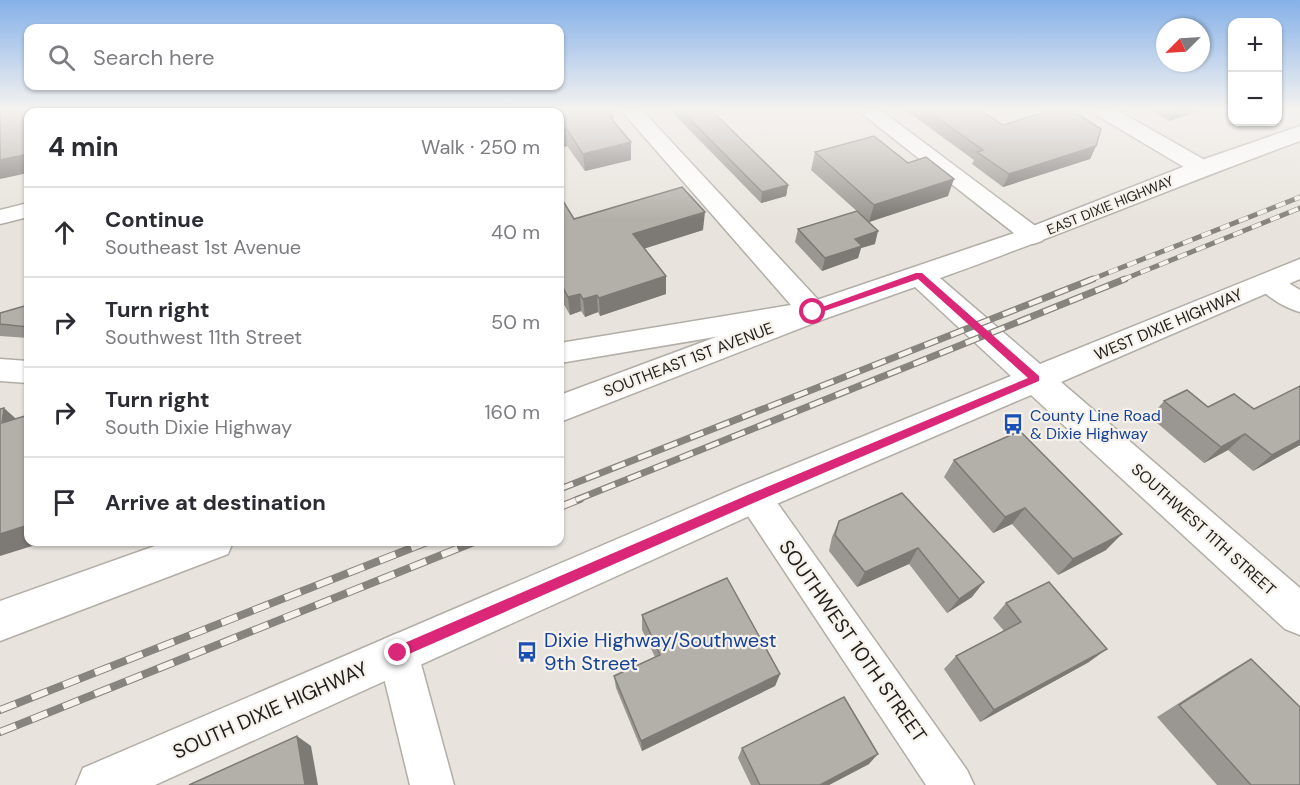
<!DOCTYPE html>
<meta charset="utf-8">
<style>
:root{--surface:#fff;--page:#f7f7f7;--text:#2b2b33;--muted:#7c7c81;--line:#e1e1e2}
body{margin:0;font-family:"DM Sans",sans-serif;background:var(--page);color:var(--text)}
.controls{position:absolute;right:18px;top:18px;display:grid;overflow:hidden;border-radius:12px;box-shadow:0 2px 4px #0004}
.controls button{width:54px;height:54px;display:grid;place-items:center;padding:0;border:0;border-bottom:2px solid var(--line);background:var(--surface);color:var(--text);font:30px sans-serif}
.compass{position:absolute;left:1156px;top:18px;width:54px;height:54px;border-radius:50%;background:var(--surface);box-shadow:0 2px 4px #0004;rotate:246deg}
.stop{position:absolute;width:18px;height:18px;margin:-14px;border:4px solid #db2777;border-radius:50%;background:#fff}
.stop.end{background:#db2777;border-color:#fff;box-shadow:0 2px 6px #0008}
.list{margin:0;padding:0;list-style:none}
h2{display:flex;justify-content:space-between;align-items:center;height:78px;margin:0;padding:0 24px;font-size:26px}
h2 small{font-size:20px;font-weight:400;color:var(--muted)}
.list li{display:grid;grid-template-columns:39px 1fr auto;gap:18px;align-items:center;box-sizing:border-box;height:90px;padding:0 24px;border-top:2px solid var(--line)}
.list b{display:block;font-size:22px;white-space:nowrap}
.list p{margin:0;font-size:20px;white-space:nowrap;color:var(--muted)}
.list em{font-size:20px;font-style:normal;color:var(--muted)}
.icon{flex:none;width:33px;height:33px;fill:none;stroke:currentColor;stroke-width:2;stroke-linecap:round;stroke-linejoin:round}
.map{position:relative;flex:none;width:1300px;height:785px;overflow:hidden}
.search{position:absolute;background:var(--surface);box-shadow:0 2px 4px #0004;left:24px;top:24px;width:540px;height:66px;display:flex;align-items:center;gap:15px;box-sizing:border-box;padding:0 21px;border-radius:12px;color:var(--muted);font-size:22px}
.panel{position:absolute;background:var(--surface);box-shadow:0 2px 4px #0004;left:24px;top:108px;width:540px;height:438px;border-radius:12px}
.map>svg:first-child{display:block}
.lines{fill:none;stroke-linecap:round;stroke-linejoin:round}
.street-casing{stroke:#b2aea7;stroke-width:3}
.secondary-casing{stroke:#b2aea7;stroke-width:3}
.street{fill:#fff;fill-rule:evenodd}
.secondary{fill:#fff;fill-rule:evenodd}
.rail-far2-casing{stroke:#87847f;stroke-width:5}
.rail-far1-casing{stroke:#87847f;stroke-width:7}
.rail-casing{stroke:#87847f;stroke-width:8}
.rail-far2{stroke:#f6f1ea;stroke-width:4;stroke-dasharray:10;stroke-linecap:butt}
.rail-far1{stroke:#f6f1ea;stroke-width:4.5;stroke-dasharray:14;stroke-linecap:butt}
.rail{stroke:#f6f1ea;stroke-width:6;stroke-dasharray:17;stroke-linecap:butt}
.wall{fill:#9a9691}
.shaded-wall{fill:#7d7a76}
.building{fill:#b3afa9;stroke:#7d7a76;stroke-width:1.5}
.route{fill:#db2777}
.labels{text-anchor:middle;stroke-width:4.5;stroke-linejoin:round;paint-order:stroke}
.far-street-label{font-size:14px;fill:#1f1e1b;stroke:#f6f1ea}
.street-label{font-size:16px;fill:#1f1e1b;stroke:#f6f1ea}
.transit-label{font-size:16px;fill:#164399;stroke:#f6f1ea;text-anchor:start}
.near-transit-label{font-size:20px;fill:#164399;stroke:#f6f1ea;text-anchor:start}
.near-street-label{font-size:20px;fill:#1f1e1b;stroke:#f6f1ea}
</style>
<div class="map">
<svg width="1300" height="785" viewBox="0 0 1300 785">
<rect width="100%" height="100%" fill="#e8e4dd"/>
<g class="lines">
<g class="street-casing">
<g id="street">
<rect x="136" y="109" width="20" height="3"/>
<polygon points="376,109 409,109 407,112 374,112"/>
<polygon points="620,109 641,109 823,305 827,312 823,319 560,363 560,343 791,305"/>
<polygon points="856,109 879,109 1042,231 1045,236 1042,241 1033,244 1024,241"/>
<polygon points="1090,109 1115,109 1210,163 1213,168 1210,173 1202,175 1194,173 1093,113"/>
<polygon points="28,203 28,217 0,224 0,210"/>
<path d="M1268 273 1277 276 1300 290V312C1285 308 1263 295 1255 282L1259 276Z"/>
<polygon points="0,359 28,361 28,383 0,381"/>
<polygon points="754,483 766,487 967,770 974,785 926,785 742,507 737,497 742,487"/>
<polygon points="398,633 412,639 418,653 454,785 410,785 378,653 384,639"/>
</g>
</g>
<g class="secondary-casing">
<g id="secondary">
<path d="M1300 126V141C1179 185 1061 235 940 278L1040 364 1300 259V279L1061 382 1300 588V635L1285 629 1031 395 767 508 155 785H76L83 768 741 486 1011 376 915 287 824 319 560 422V395L802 305 1023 230 1193 163Z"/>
<polygon points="166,542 233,542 228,554 0,641 0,601"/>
</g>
</g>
<use href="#street" class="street"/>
<use href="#secondary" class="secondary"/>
<g class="rail-far2-casing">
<g id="rail-far2">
<polyline points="1090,280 1300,197"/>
<polyline points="1122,280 1300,208"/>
</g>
</g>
<g class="rail-far1-casing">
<g id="rail-far1">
<polyline points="560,489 1093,279"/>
<polyline points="576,500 1125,279"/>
</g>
</g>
<g class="rail-casing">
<g id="rail">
<polyline points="560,507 580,499"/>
<polyline points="0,710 427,542"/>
<polyline points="0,732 474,542"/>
</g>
</g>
<use href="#rail-far2" class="rail-far2"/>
<use href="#rail-far1" class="rail-far1"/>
<use href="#rail" class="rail"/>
</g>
<g class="wall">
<polygon points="431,109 608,109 613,115 613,120 631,160 585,171 567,146 560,148 560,112 433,112"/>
<polygon points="669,109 710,109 788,185 786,196 761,203"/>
<polygon points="904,109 979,109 1003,125 1096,146 1090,159 1003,187 972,164 974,160"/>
<polygon points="1148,109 1205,109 1169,121"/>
<polygon points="815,152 948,196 869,222 811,170"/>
<polygon points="560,196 574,219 703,230 644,248 666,276 666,294 600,316 598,312 585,317 581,311 570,315 560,298"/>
<polygon points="798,229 875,244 861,248 858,258 822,271 795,242"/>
<polygon points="28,305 28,338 0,336 0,313"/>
<polygon points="1300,386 1300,445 1253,471 1228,450 1204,463 1150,417 1164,401 1208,407 1254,409"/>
<polygon points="954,460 1106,550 1058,575 1012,524 993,533 944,477"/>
<polygon points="902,493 972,597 947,613 909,564 857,587 829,551 832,537 839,521"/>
<polygon points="1006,603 1089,662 980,722 944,669 956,656 1004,631 993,618"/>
<polygon points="642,615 780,674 775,686 642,751 616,688 614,676 655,657 642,630"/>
<polygon points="1251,659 1300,785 1217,785 1157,717 1228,672"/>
<polygon points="742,748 869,764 829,785 751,785 738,758"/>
</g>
<g class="shaded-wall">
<polygon points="83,109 93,109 94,112 83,112"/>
<polygon points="1176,109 1205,109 1169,121"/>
<polygon points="566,128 567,146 560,148 560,130"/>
<polygon points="631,142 631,160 585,171 583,154"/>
<polygon points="1096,146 1090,159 1003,187 1009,174"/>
<polygon points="28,154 28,173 0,179 0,160"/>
<polygon points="954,179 948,196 869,222 874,205"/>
<polygon points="788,185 786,196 761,203 762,192"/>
<polygon points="705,212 703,230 634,252 633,234"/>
<polygon points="878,231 875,244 861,248 858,258 822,271 825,258 855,239"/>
<polygon points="666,276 666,294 600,316 599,298"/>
<polygon points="580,294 581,311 570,315 568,297"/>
<polygon points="597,295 598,312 585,317 583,299"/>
<polygon points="4,408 23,425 2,423"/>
<polygon points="1245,434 1228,450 1204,463 1221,447"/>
<polygon points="1300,440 1300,445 1253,471 1272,455"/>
<polygon points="1025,508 1012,524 993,533 1005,517"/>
<polygon points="28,525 28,542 45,542 0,556 0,534"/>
<polygon points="1122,534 1106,550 1058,575 1073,559"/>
<polygon points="918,548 909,564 857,587 865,572"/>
<polygon points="984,582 972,597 947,613 959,599"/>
<polygon points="1107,649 1089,662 980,722 994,710"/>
<polygon points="780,674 775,686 642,751 641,741"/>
<polygon points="297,736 311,746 318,785 305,785"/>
<polygon points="878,754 869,764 829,785 820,785"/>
</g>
<g class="building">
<polygon points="13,109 83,109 83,112 28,112 28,154 0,160 0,112"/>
<polygon points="182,109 264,109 265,112 183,112"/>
<polygon points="436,109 608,109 613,115 609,116 631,142 583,154 566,128 560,130 560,112 438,112"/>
<polygon points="680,109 710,109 788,185 762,192"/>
<polygon points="925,109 979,109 1003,125 1056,109 1070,109 1101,129 1096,146 1009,174 977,152 983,150"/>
<polygon points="874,136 908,163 926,157 954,179 874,205 815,152"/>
<polygon points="682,187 705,212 633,234 666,276 599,298 597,295 583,299 580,294 568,297 560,282 560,196 574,219"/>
<polygon points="857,211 878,231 855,239 862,246 825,258 798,229"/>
<polygon points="28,305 28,327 0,324 0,313"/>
<polygon points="1300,386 1300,440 1272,455 1245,434 1221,447 1164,401 1187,390 1208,407 1234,394 1254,409"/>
<polygon points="4,408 2,423 28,415 28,525 0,534 0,409"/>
<polygon points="1020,431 1122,534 1073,559 1025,508 1005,517 954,460"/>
<polygon points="902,493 984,582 959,599 918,548 865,572 835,535 839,521"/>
<polygon points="727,578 780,674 641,741 614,676 660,655 642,615"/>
<polygon points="1049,582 1107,649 994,710 956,656 1021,622 1006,603"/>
<polygon points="1251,659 1300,707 1300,785 1251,785 1179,705"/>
<polygon points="844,697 878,754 820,785 760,785 742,748"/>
<polygon points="297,736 305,785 189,785"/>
</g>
<linearGradient id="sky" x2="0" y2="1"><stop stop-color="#85b1e9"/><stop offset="0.5" stop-color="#f5f3f0"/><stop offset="1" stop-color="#f5f3f0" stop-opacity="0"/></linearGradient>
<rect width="1300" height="219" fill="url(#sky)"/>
<polygon class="route" points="916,273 922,273 1039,376 1039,381 758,501 402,657 398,659 393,657 392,653 393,648 750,494 1028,378 918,279 816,314 808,312"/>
<defs>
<g id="bus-bare" transform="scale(1.62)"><path d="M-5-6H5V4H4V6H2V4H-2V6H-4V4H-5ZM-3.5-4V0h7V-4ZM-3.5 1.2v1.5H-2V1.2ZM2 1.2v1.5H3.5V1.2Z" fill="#1a4fb4" stroke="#f6f1ea" stroke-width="2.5" paint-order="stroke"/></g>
</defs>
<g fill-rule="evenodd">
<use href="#bus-bare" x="1013" y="424"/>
<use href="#bus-bare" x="527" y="652"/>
</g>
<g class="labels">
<g class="far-street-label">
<text transform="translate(1110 205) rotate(-22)" y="5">EAST DIXIE HIGHWAY</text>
</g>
<g class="street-label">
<text transform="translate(1168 324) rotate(-23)" y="6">WEST DIXIE HIGHWAY</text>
<text transform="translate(688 359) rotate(-21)" y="6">SOUTHEAST 1ST AVENUE</text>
<text transform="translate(1204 529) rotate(42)" y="6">SOUTHWEST 11TH STREET</text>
</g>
<g class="transit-label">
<text x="1030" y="421">County Line Road<tspan x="1030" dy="18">&amp; Dixie Highway</tspan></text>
</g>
<g class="near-transit-label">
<text x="544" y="647">Dixie Highway/Southwest<tspan x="544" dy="23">9th Street</tspan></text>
</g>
<g class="near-street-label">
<text transform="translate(853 641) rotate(55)" y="7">SOUTHWEST 10TH STREET</text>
<text transform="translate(270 710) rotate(-24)" y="7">SOUTH DIXIE HIGHWAY</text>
</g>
</g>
</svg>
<div class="controls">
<button>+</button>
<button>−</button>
</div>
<svg class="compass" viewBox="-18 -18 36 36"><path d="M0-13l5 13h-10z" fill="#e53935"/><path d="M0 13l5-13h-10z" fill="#7c7c81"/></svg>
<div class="stop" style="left:813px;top:312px"></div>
<div class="stop end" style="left:398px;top:653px"></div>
<div class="search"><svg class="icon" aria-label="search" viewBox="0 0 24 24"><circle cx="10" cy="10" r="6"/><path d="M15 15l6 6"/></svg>Search here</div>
<section class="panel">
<h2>4 min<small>Walk · 250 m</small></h2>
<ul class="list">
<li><svg class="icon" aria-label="ahead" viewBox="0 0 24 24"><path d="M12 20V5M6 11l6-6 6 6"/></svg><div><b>Continue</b><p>Southeast 1st Avenue</p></div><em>40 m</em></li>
<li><svg class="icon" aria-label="right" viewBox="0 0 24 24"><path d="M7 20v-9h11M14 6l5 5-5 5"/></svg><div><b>Turn right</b><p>Southwest 11th Street</p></div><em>50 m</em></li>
<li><svg class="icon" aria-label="right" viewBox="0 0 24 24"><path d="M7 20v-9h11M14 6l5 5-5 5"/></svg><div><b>Turn right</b><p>South Dixie Highway</p></div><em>160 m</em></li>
<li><svg class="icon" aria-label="arrive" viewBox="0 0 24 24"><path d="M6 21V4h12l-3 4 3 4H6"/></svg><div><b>Arrive at destination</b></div></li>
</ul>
</section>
</div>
